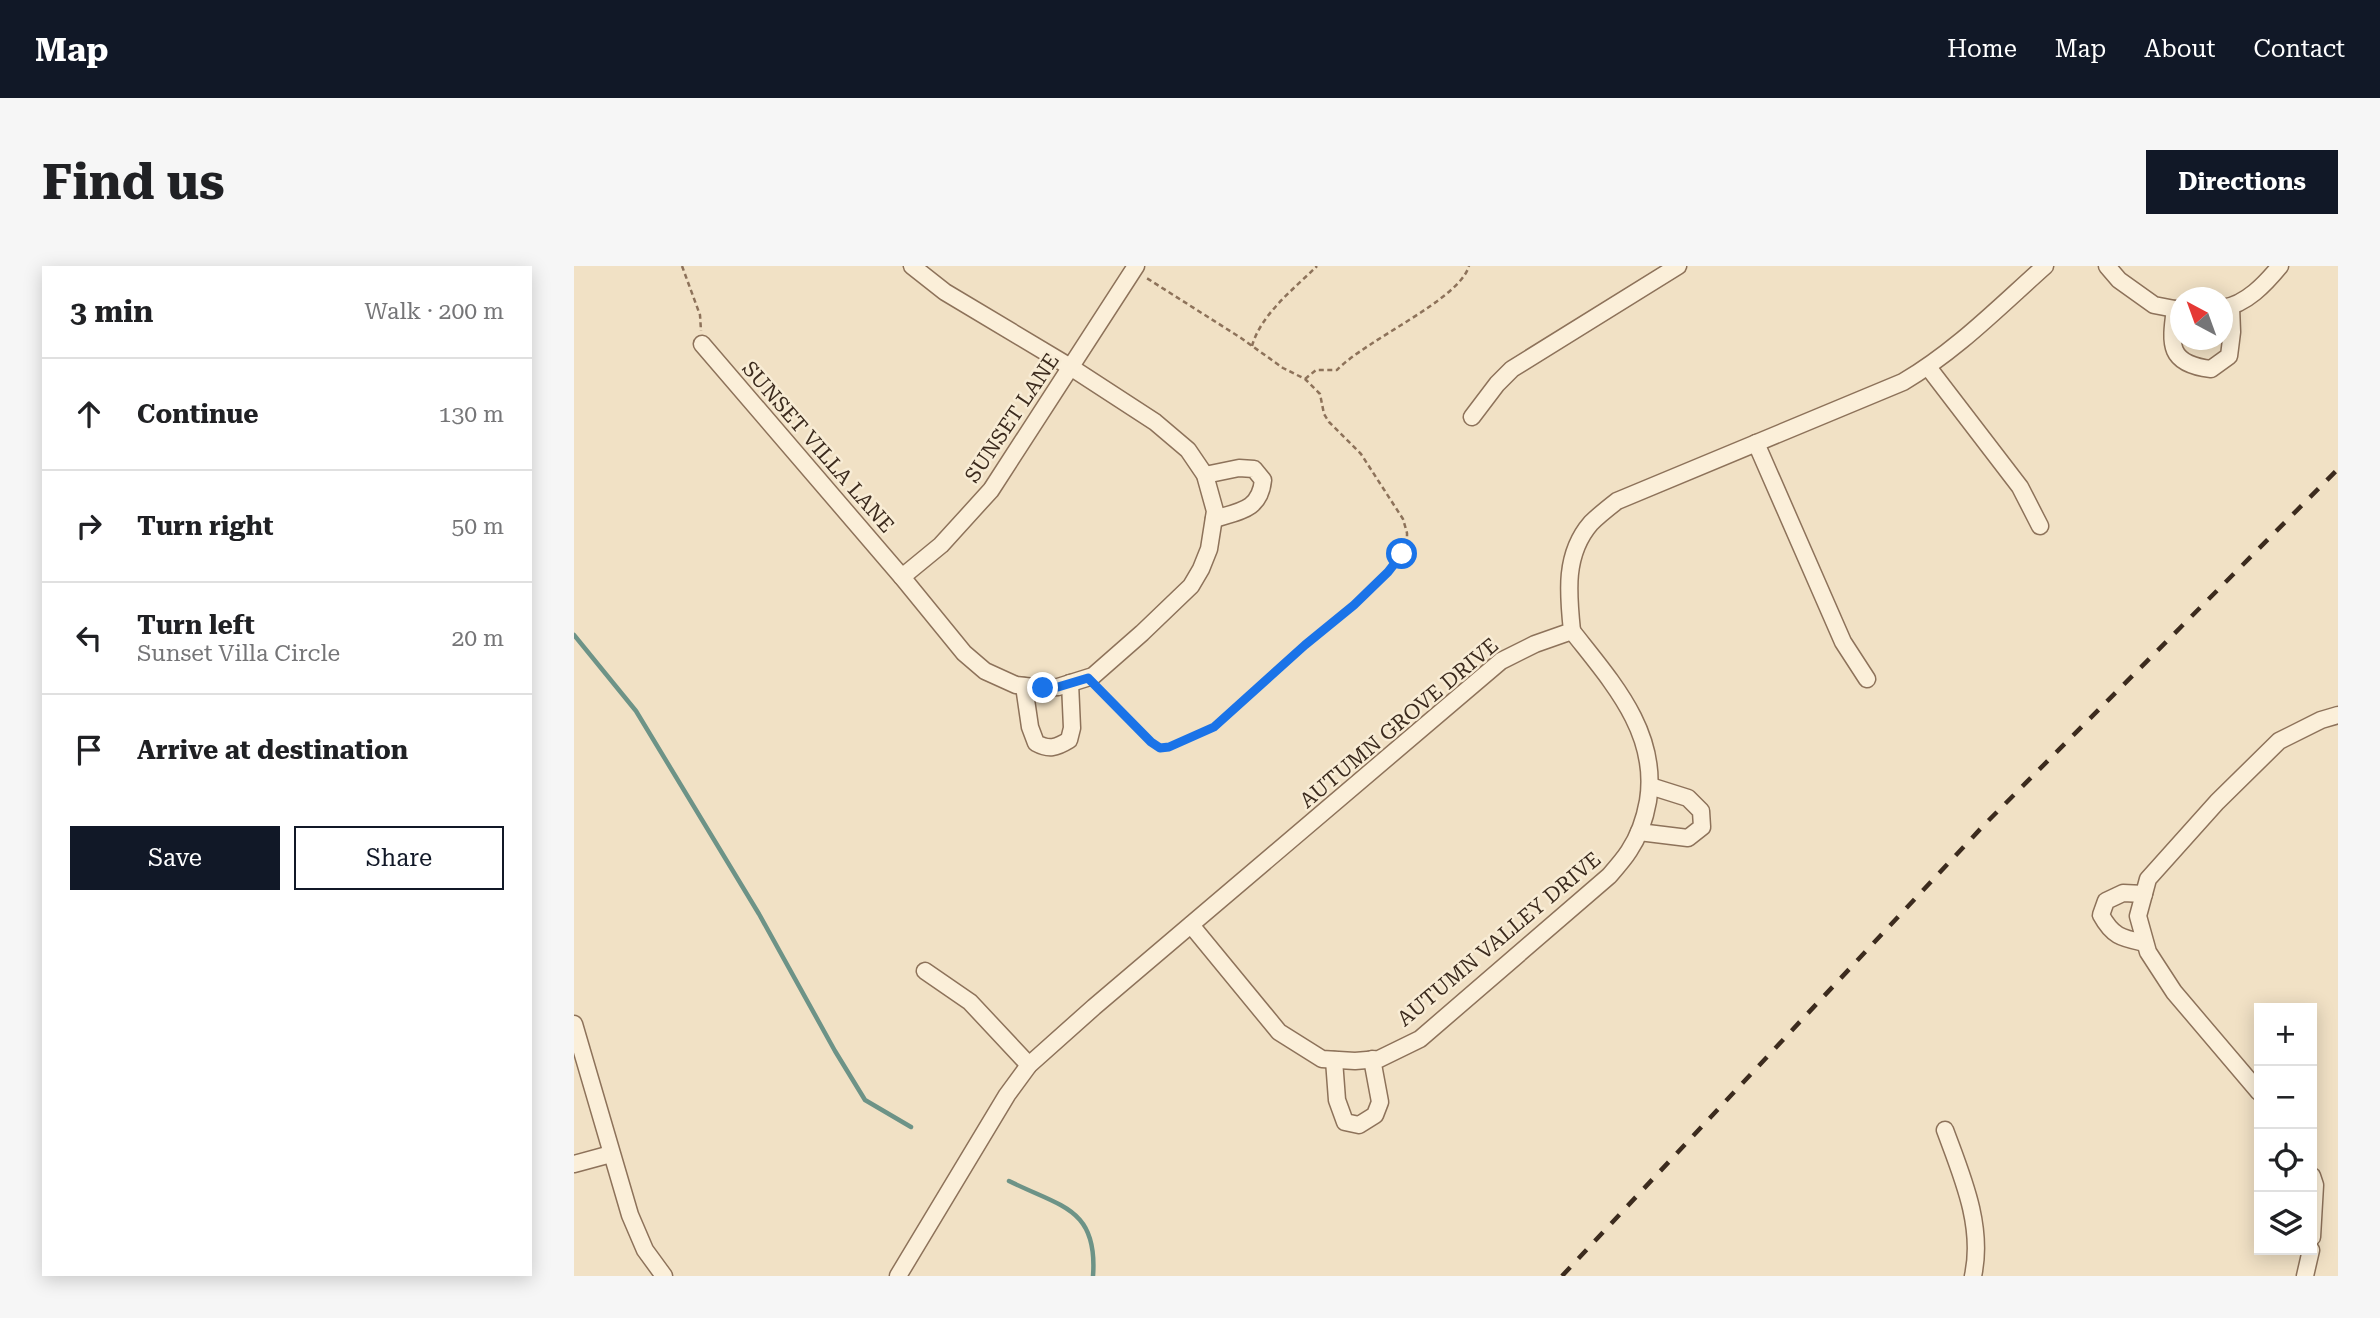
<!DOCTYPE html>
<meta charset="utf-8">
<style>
:root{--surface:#fff;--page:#f6f6f6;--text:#202124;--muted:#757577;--line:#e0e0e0;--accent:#111827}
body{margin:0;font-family:"Roboto Serif",serif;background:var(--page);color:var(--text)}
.controls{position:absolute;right:21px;bottom:21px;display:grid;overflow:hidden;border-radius:0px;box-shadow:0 4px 18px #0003}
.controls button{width:63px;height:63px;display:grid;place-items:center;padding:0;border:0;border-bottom:2px solid var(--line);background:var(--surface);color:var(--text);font:35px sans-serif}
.compass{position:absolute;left:1596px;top:21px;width:63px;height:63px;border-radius:50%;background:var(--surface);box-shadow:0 4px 18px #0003;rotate:319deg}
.stop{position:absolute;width:21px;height:21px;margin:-16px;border:5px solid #1a73e8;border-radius:50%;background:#fff}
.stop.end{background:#1a73e8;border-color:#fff;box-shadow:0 2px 7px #0008}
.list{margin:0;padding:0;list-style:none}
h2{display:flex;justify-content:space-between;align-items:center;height:91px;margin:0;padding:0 28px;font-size:30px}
h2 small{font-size:23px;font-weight:400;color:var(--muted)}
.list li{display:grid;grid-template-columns:46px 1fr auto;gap:21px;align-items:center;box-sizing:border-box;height:112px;padding:0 28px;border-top:2px solid var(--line)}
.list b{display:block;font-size:26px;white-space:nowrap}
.list p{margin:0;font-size:23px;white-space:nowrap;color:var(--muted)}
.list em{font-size:23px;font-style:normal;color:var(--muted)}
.actions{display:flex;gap:14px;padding:21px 28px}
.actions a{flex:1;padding:16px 0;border:2px solid var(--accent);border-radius:0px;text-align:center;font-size:24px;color:var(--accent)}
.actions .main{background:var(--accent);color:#fff}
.icon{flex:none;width:38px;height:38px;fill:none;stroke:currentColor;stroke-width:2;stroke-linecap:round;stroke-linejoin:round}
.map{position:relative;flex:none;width:1764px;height:1010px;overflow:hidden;border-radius:0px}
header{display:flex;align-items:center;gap:42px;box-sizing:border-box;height:98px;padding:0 35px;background:var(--accent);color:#fff}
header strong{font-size:33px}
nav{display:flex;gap:38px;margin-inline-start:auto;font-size:24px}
.intro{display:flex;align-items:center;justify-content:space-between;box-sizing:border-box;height:168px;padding:0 42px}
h1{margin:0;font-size:49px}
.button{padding:18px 32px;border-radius:0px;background:var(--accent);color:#fff;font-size:24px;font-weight:700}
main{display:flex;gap:42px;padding:0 42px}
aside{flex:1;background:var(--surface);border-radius:0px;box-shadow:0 4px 18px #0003}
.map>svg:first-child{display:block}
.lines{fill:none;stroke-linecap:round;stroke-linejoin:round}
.stream{stroke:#6d9387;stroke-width:4.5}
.minor-casing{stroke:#8d725a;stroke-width:19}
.path{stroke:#8d725a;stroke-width:2.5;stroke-dasharray:5 3.5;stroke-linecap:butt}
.minor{stroke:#fbefd9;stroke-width:16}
.rail{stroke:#3c2b1e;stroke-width:4.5;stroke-dasharray:12 12;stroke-linecap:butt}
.route{stroke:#1a73e8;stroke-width:9}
.labels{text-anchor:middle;stroke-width:5;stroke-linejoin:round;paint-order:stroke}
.street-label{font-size:21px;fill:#3c2b1e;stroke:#f8ecd5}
</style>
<header>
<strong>Map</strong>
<nav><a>Home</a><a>Map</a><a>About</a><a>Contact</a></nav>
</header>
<div class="intro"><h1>Find us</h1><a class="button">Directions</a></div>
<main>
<aside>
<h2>3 min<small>Walk · 200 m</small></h2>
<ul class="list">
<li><svg class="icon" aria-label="ahead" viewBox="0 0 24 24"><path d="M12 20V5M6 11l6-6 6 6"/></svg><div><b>Continue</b></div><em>130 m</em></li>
<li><svg class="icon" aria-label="right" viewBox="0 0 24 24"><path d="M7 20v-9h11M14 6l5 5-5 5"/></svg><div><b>Turn right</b></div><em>50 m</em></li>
<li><svg class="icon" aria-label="left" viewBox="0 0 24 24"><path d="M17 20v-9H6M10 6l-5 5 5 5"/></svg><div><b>Turn left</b><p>Sunset Villa Circle</p></div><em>20 m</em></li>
<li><svg class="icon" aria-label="arrive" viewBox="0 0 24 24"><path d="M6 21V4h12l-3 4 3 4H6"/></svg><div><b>Arrive at destination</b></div></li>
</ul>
<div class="actions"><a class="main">Save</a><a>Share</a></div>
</aside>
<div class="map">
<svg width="1764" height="1010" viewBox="0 0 1764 1010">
<rect width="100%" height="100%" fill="#f1e1c5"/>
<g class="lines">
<g class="stream">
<polyline points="0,369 62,445 185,648 261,785 291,834 337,861"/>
<path d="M435 915C487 941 524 942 519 1010"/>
</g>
<g class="minor-casing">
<g id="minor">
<polyline points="1533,0 1545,14 1580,39 1606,44"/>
<path d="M1648 42C1672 39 1692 17 1706 0"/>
<path d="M1601 43C1596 79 1594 98 1637 103L1655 90 1658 66 1657 41"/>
<polyline points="128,78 328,311 390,387 411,405 442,419 469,422 484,421 519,410 568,367 617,320 627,303 635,283 641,245 631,209 614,184 581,156 498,102 371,26 338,0"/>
<polyline points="1354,101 1446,221 1466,260"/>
<polyline points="898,151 923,118 938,103 1104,0"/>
<polyline points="1182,177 1269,376 1293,413"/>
<path d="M631 209 665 202 680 203 689 214C686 244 666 245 640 253"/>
<polyline points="328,311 367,279 417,224 562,0"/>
<path d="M450 420 456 461 462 477C475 484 482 482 495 474L498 462 496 417"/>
<polyline points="1065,566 1114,572 1128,561 1127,545 1114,532 1076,520"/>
<path d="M1570 628 1549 627 1532 635 1527 649C1539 671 1548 672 1571 677"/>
<path d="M617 659 705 766 748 793 781 795 805 793 846 773 1035 610C1042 602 1050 593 1055 585 1065 570 1071 552 1074 535 1085 466 1037 415 998 365"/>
<polyline points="351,705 396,736 455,799"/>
<polyline points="0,758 56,949 71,984 90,1010"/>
<polyline points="760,794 763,834 771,856 785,859 801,849 806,836 798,793"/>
<polyline points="1685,826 1600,726 1574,686 1564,650 1574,613 1643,536 1705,475 1747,454 1764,449"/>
<path d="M1371 864C1388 910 1410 960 1399 1010"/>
<polyline points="0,898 37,888"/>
<polyline points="1738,910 1741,919 1738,971"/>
<path d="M324 1010 433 829 455 799 520 741 927 395 961 378 998 365C994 327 990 288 1017 257 1025 249 1034 242 1043 235L1329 116C1382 85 1425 41 1471 0"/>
<polyline points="1731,1010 1737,984"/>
</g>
</g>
<g class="path">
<polyline points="108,0 126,49 127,65"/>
<path d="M678 80C687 48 720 23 743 0"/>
<path d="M731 113 742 104H763C793 73 885 34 895 0"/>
<path d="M526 425 577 476C578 477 585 481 587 482 598 484 629 467 640 462L731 379 780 339 814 306 828 288 833 279V267L829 253 787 188 755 156 750 148 746 128 731 113 709 102 667 72 571 11"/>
</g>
<use href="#minor" class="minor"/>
<polyline class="rail" points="988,1010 1411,558 1764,203"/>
</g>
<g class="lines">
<polyline class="route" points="469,422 484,421 514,412 577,476 586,482 595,481 640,461 731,379 780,339 814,306 828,288"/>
</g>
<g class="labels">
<g class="street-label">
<text transform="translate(438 152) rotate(-56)" y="7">SUNSET LANE</text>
<text transform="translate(244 181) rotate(49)" y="7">SUNSET VILLA LANE</text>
<text transform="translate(825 457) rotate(-40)" y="7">AUTUMN GROVE DRIVE</text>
<text transform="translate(925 673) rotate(-40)" y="7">AUTUMN VALLEY DRIVE</text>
</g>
</g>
</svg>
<div class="controls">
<button>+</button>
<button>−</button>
<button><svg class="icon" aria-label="locate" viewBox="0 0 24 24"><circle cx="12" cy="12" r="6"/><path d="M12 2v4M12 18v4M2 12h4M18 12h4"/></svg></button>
<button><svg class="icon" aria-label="layers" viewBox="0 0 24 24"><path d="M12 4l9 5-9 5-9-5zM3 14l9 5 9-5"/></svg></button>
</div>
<svg class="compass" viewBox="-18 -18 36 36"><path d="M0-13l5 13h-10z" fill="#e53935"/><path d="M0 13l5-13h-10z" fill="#757577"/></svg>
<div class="stop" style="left:828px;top:288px"></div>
<div class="stop end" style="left:469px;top:422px"></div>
</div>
</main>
